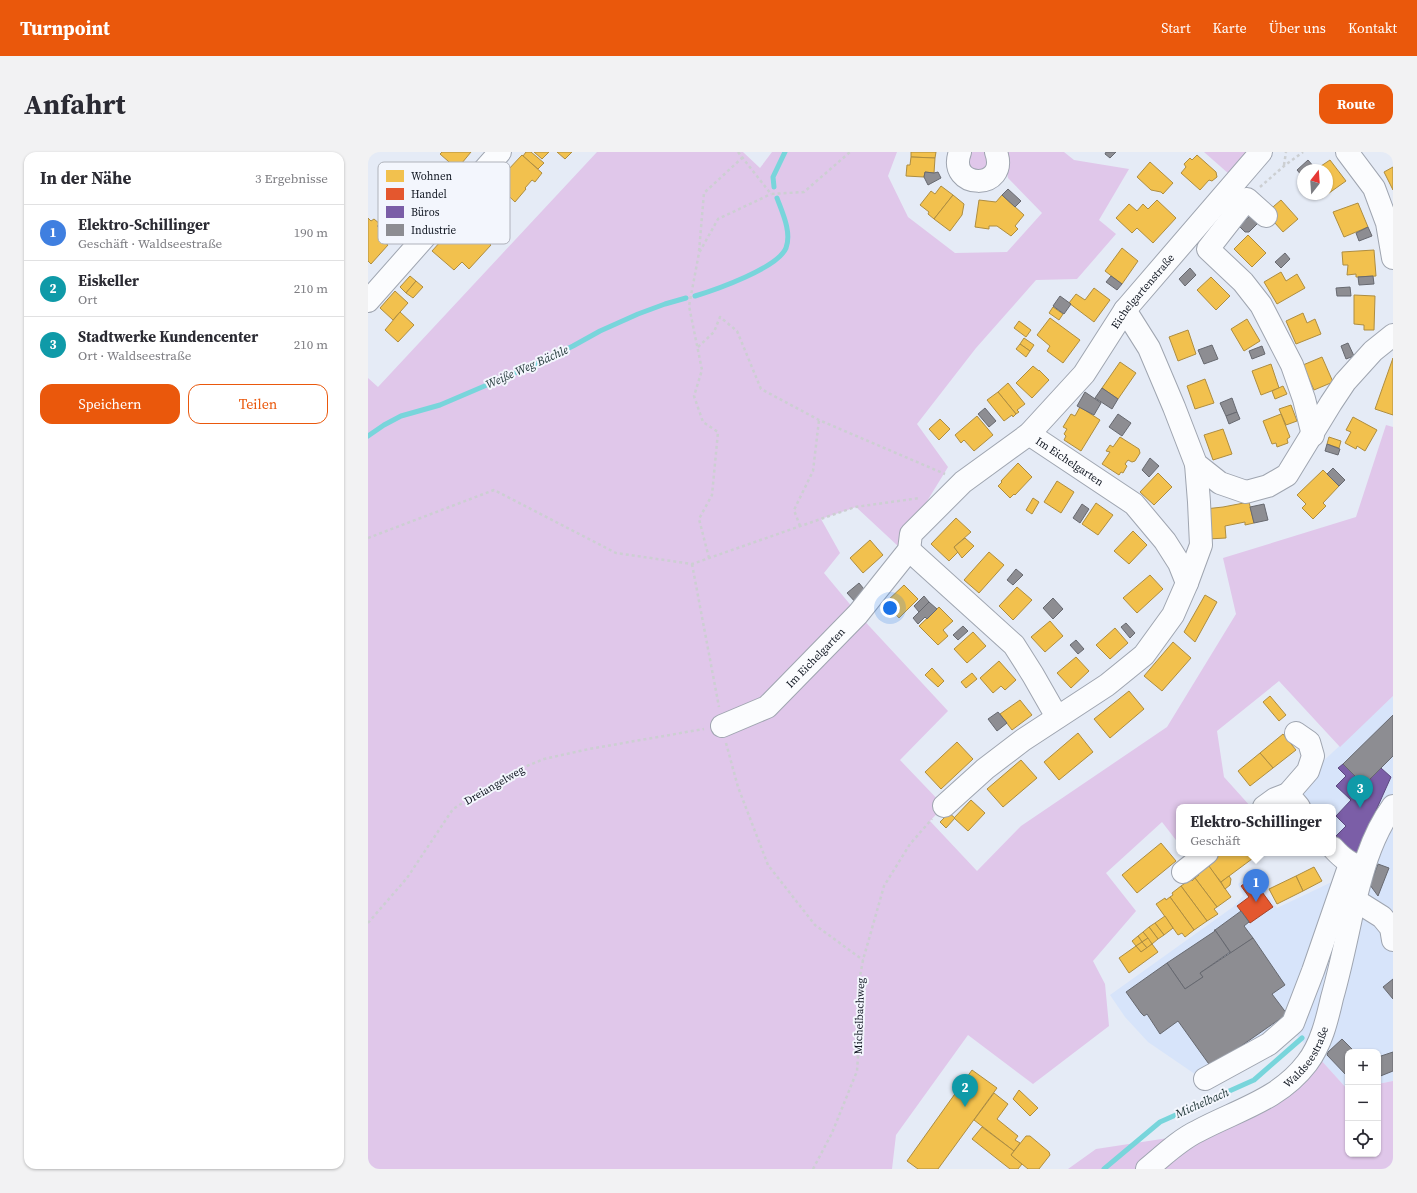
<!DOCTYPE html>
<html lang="de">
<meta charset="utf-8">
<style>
:root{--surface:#fff;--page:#f2f2f3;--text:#2b2b33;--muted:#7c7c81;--line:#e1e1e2;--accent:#ea580c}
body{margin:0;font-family:"Source Serif 4",serif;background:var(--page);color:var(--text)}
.controls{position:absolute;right:12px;bottom:12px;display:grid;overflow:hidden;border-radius:8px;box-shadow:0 1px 3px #0004}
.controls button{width:36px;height:36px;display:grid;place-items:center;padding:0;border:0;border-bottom:1px solid var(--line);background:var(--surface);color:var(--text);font:20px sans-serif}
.compass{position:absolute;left:929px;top:12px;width:36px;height:36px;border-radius:50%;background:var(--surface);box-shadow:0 1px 3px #0004;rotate:17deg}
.you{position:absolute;left:522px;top:456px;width:14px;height:14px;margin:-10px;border:3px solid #fff;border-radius:50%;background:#1a73e8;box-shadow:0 0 0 6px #1a73e833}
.badge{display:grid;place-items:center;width:26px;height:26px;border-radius:50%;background:var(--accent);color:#fff;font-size:13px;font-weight:700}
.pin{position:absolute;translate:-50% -33px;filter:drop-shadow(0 1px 2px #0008)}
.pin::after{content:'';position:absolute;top:21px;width:14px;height:12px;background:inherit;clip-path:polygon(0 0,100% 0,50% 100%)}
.popup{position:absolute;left:808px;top:652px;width:160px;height:52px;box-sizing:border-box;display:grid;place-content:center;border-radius:8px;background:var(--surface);filter:drop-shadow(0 1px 3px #0005);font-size:13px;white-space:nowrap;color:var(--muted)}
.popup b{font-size:15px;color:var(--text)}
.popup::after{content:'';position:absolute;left:50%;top:100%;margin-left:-8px;border:8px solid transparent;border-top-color:var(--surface)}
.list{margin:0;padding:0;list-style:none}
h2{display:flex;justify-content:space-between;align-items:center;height:52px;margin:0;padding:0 16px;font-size:17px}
h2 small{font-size:13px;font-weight:400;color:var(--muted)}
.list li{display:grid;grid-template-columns:26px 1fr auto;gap:12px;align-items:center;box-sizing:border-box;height:56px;padding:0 16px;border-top:1px solid var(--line)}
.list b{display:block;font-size:15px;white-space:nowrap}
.list p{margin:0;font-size:13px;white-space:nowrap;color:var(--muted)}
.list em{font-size:13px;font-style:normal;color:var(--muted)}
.actions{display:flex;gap:8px;padding:12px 16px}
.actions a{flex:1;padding:9px 0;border:1px solid var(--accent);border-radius:12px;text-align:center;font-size:14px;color:var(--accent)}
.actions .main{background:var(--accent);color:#fff}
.icon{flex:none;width:22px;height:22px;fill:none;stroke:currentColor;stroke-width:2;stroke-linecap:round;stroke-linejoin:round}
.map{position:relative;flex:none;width:1025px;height:1017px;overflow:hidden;border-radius:12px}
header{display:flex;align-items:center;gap:24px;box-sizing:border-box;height:56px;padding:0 20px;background:var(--accent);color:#fff}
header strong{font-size:19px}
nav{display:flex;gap:22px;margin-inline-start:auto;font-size:14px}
.intro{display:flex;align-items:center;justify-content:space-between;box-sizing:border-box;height:96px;padding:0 24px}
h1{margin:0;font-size:28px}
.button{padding:10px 18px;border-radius:12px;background:var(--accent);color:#fff;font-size:14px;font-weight:700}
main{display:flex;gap:24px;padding:0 24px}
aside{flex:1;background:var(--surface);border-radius:12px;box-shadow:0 1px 3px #0004}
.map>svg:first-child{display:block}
.built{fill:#d7e4fa}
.green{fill:#e0c7ea}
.homes{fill:#f2c14e;stroke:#ae8d40}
.shops{fill:#e4572e;stroke:#a4432a}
.offices{fill:#7b5ea7;stroke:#5b487e}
.industry{fill:#8d8d92;stroke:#676970}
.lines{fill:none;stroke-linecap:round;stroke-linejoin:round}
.stream{stroke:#78d5db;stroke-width:5}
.minor-casing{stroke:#9fa5b0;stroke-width:24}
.path{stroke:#cccfd2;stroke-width:2.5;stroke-dasharray:3 3;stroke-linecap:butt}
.minor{stroke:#fbfcfe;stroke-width:22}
.labels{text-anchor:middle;stroke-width:4;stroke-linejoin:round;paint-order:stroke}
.street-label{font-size:11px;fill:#0f1520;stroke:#f3f6fd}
.water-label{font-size:12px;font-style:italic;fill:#1d3334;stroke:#f3f6fd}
.key{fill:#f3f6fd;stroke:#afb2bb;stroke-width:1}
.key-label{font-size:11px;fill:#0f1520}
</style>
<header>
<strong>Turnpoint</strong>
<nav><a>Start</a><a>Karte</a><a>Über uns</a><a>Kontakt</a></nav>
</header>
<div class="intro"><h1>Anfahrt</h1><a class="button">Route</a></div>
<main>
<aside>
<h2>In der Nähe<small>3 Ergebnisse</small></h2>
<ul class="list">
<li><span class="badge" style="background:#3f7fe0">1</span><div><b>Elektro-Schillinger</b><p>Geschäft · Waldseestraße</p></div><em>190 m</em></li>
<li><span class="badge" style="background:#0f9aa8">2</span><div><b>Eiskeller</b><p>Ort</p></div><em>210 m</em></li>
<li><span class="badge" style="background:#0f9aa8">3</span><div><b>Stadtwerke Kundencenter</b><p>Ort · Waldseestraße</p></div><em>210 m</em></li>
</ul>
<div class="actions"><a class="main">Speichern</a><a>Teilen</a></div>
</aside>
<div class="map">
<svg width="1025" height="1017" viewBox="0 0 1025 1017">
<rect width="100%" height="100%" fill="#e5ebf6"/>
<polygon class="built" points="1025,544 1025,929 1010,932 1010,900 980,900 980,938 952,907 928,883 840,931 780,890 757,865 742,843 865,755 875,744 870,732 885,721 909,756 968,728 974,729 965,696 965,655 931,655 920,642"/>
<g class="green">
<polygon points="229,0 375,0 392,16 404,0 529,0 520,24 540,65 587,101 639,100 674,61 640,26 635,0 696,0 706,8 761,17 731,68 748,82 709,127 668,128 608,196 549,272 580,315 531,395 488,355 453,367 472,401 456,421 490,462 580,559 532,608 576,654 562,669 609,719 653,674 799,575 868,462 855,406 988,365 1018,273 1025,275 1025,544 972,595 911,529 849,579 856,625 883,655 811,655 811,692 794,670 738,721 768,759 725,809 737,832 741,874 665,932 600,883 528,983 524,1017 0,1017 0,226 10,235"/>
<polygon points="592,0 628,0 618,28 591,5"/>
<polygon points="836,0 881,0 861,22"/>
<polygon points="952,907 980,938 980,1002 1010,1002 1010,932 1025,929 1025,1017 700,1017 728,997 833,981"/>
</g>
<g class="homes">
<polygon points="74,0 103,0 89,17 72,2"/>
<polygon points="158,0 163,0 176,11 170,17 155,4"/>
<polygon points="166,0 181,0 174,7"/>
<polygon points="189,0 204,0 197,7"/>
<polygon points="543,0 568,0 567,6 543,5"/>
<polygon points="154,3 174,21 167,30 164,28 157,36 158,37 147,50 128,32 135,25 132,22 137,17 139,19"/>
<polygon points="829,3 848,20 849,25 844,29 841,28 832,38 813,21 818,15 816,12 822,6 824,8"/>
<polygon points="543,5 567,6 566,21 557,20 556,25 538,24 539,13 542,13"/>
<polygon points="962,8 978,29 954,46 951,42 959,42 959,18 947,18"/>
<polygon points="782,10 805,31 795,42 793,40 783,38 769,25"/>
<polygon points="1025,15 1025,38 1016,20"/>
<polygon points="54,30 68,42 57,56 55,56 48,65 25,44 35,32 45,41"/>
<polygon points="573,34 585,43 566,67 560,62 561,60 552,53 563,39 567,42"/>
<polygon points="122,38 133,48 123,59 112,49"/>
<polygon points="585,43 596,52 594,63 582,79 566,67"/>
<polygon points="634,43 656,63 647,74 650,77 643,84 629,74 621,74 621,77 607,75 611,48 628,50"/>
<polygon points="789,48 808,66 785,91 769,76 764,81 748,66 761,52 769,59 775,52 780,57"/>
<polygon points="913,48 930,67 915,80 898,61"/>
<polygon points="990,51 1000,75 976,85 965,60"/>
<polygon points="100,59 122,78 115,86 123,93 101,117 94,110 86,118 64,99"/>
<polygon points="0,66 3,69 6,67 12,72 9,74 21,85 16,90 20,93 3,112 0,109"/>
<polygon points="880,83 898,101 884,115 866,97"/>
<polygon points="754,96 770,109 754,132 737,119"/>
<polygon points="1006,98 1008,124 988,125 988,122 979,123 980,113 975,113 974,100"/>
<polygon points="913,120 918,129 929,122 937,136 909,152 896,130"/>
<polygon points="42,124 48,129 38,141 32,135"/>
<polygon points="843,125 862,144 848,158 829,138"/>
<polygon points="48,129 55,135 45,146 38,141"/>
<polygon points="726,136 742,148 726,170 701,151 708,142 717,148"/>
<polygon points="27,139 40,151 25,168 12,156"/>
<polygon points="986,143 1007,144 1006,178 996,178 996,173 986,172"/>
<polygon points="685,155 695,162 691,168 681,161"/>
<polygon points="32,160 46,173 30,190 17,178"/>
<polygon points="935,161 939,171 947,167 953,182 928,192 918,169"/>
<polygon points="682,166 712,188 695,211 679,199 682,194 669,183"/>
<polygon points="879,167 892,189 876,199 863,177"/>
<polygon points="651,169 663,178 658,185 646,176"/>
<polygon points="820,178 828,202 810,209 801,185"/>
<polygon points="656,186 666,193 662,199 652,192"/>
<polygon points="652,192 662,199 658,205 648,197"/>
<polygon points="954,205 965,230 946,238 935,213"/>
<polygon points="1025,206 1025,263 1007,257"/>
<polygon points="752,210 768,221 750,247 734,236"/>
<polygon points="903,212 911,236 893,243 884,219"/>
<polygon points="665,214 671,219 671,218 681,228 664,246 648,231"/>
<polygon points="837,227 846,251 827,257 819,234"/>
<polygon points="640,231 657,252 649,258 651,260 648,262 630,240"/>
<polygon points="915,234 919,242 907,247 904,239"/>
<polygon points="630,240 648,262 645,265 644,263 636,269 619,248"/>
<polygon points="923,253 929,269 918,273 911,257"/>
<polygon points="712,255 732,268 713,299 696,288 698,284 696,282 699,277 695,275 703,262 707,264"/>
<polygon points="913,262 922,285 919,287 920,291 909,295 908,291 904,292 895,269"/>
<polygon points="609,264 625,283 606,299 596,288 593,291 587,283"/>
<polygon points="985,265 1009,278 997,299 989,294 988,297 977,291 983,280 978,278"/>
<polygon points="572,267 582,277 571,288 561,277"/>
<polygon points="855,277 864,302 845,308 836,283"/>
<polygon points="752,285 771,297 772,301 767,309 764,310 760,308 757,312 759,314 755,321 753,320 751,323 734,312 742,300 738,299 742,293 745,295"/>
<polygon points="961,285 973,289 971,296 959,292"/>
<polygon points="650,311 664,325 647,343 646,342 642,346 630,334 634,330 633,329"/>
<polygon points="955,318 971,334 955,351 958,354 945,367 934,356 938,352 929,343"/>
<polygon points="790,321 804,335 786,353 772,340"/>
<polygon points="689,329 706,340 693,361 676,350"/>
<polygon points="665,346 671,350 664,362 658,358"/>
<polygon points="881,350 886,371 877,373 877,370 857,374 858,386 840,387 837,357 855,355"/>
<polygon points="728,351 745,363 730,383 714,372"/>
<polygon points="588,366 603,380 586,395 590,400 581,409 563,392"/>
<polygon points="765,379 779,393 761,412 746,399"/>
<polygon points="597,386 606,394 594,406 586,395"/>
<polygon points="502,388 515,403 495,421 482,406"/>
<polygon points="621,400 636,413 611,441 596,428"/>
<polygon points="782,423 795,437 769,461 755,446"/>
<polygon points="536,433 550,447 531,466 517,451"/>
<polygon points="649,435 664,448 645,468 631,454"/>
<polygon points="837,443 849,450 827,490 816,480"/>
<polygon points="571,455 585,469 575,478 580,484 570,493 551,474"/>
<polygon points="682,469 695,484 677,500 663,485"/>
<polygon points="747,476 760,491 742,507 728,493"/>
<polygon points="605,480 618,494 599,511 586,497"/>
<polygon points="805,490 823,506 794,539 776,524"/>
<polygon points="708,505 721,519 703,536 689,521"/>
<polygon points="631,509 648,528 637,538 633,534 625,541 612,526"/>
<polygon points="564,516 576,529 570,535 557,523"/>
<polygon points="604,521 609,527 598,536 593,530"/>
<polygon points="761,539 776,557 742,586 726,567"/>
<polygon points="902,544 918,563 911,569 895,550"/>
<polygon points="652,548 664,563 644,578 632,562"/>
<polygon points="710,581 725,600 691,628 676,610"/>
<polygon points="915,582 928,598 905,616 892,601"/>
<polygon points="589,590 605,607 573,637 557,620"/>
<polygon points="892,601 905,616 882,634 870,619"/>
<polygon points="653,608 669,626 635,655 619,637"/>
<polygon points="603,648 617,661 600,679 586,666"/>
<polygon points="581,661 587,666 578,676 572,670"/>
<polygon points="793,691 808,709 769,741 754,723"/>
<polygon points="849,701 892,701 853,730 837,710"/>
<polygon points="841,714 863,745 849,755 827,726 831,723 830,722"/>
<polygon points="946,715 954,729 935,739 928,724"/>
<polygon points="861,724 863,727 862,733 857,737 853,730"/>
<polygon points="928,724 935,739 909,752 901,737"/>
<polygon points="827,726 849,755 846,757 850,762 839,769 813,734 823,727 824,729"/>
<polygon points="813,734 839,769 826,778 802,745 805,743 804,741"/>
<polygon points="802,745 826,778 817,785 814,781 810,783 788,752 797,746 798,748"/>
<polygon points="797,764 805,776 796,783 787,771"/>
<polygon points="787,771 796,783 790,787 781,775"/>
<polygon points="781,775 790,787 784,792 775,780"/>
<polygon points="775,780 780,786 774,790 770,784"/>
<polygon points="770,784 774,790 768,794 764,789"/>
<polygon points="780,786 784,792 779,796 774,790"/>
<polygon points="774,790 779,796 773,800 768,794"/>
<polygon points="784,792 790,800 761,821 751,806 768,794 773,800"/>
<polygon points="604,918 629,936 570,1017 550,1017 539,1009"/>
<polygon points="651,938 670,956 662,964 645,947"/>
<polygon points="626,941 640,952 629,967 650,984 647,988 652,991 646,999 606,968"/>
<polygon points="614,975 646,999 643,1003 654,1012 650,1017 642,1017 604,987"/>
<polygon points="658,984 662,984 681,1000 682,1003 671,1017 660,1017 643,1003"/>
</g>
<polygon class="shops" points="884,726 905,755 882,771 869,754 881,745 873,734"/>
<polygon class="offices" points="975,612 996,633 1013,616 1023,625 988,703 968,684 978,674 968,664 983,648 968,634 978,624 970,616"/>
<g class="industry">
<polygon points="738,0 748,0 742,6 737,2"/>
<polygon points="940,8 946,15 942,18 935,18 935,25 929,18"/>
<polygon points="557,20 566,21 570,20 573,26 560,33 556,25"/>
<polygon points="640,37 653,49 647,55 634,43"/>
<polygon points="882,64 889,72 881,80 877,80 871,74"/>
<polygon points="1000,75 1004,84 991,89 988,81"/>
<polygon points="917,101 922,107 913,116 907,110"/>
<polygon points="822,116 828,123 817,134 811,127"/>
<polygon points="743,124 754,132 749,138 738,130"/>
<polygon points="1005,124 1006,132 991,133 990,125"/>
<polygon points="982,135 983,144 969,144 968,136"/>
<polygon points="692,144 703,152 696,162 685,154"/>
<polygon points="980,191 986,204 978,207 973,194"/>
<polygon points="844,193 850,207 836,212 830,198"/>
<polygon points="894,194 897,202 884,207 881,199"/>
<polygon points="734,236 750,247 744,257 727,246"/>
<polygon points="717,240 733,251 726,263 709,254"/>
<polygon points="864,246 869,260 858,264 852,251"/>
<polygon points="617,256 628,269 621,275 610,262"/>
<polygon points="869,260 872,267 861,272 858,264"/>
<polygon points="750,262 763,271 754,284 741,275"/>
<polygon points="959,292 972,297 970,303 957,299"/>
<polygon points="782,306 791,314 781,325 774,318"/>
<polygon points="965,316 977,328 971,334 959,322"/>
<polygon points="714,352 721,357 712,371 705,366"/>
<polygon points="896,352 900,368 886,371 882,355"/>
<polygon points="648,417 655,423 645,433 639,428"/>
<polygon points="491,431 500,442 489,452 479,441"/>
<polygon points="556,444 561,450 551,460 546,454"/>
<polygon points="685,446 695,457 685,467 675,456"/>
<polygon points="561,450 569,457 559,467 557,465 550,472 545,466"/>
<polygon points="758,471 767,481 762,486 753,475"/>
<polygon points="595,474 600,479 590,488 585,483"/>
<polygon points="708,488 716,497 710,502 702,493"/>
<polygon points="630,560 639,571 629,579 620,567"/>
<polygon points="1025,563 1025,604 996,633 975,612"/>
<polygon points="1010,712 1021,716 1010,744 1002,733"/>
<polygon points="873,759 881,770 876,774 885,786 863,801 847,778"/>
<polygon points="846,778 847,778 862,800 832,821 835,825 817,837 799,811 847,779"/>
<polygon points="885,786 917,833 904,842 919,862 843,915 810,869 792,882 779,862 776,864 773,861 758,840 799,811 817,837 835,825 832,821"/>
<polygon points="1025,827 1025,847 1015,835"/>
<polygon points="974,887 987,900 980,900 979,924 959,903 960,900"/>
<polygon points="1025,900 1025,919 1010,925 1010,905"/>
</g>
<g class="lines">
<g class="stream">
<polyline points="406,35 405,25 417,0"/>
<path d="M327 144C347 138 410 116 418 96 424 80 414 60 409 46"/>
<polyline points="0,284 16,273 33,264 72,253 168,212 205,194 232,179 270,162 297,152 318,146"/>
<polyline points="736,1017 792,970 886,928 934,886"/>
</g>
<g class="minor-casing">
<g id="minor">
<path d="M592 0C578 38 642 39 628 0"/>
<polyline points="979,0 1006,36 1019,71 1025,106"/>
<polyline points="898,64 879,47 840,97 875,130 893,153 924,213 936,247 945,283"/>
<polyline points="0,149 132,0"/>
<polyline points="757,158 781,196 806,255 828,312 852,331 878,340 900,334 919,323 963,251 977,230 1005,199 1025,183"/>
<path id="s1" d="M661 282 766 352 797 389 811 411 819 431"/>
<polyline points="541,398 646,493 665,523 689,565"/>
<path id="s2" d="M354 574 399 555 490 462 541 398 543 382 595 330 661 282 716 222 757 158 893 0"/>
<polyline points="928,581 941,590 945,604 940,619 920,642 931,655"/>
<polyline points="576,654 617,617 655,588 739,533 776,503 805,463 819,431 833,393 831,350 828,312"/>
<polyline points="896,655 907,647 920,642"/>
<path d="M965 696C975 707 981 711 995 716"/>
<polyline points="815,720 839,701"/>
<polyline points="987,748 1014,765 1023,776 1025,788"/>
<polyline points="837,927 901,892 925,871 945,819 982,712"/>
<path id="s3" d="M779 1017C795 1004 811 988 830 979 869 958 911 948 939 911 953 893 959 868 964 846 972 818 978 789 984 761 993 723 1002 686 1025 654"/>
</g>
</g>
<g class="path">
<polyline points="370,0 403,42 436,40 482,0"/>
<polyline points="916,13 918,0"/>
<polyline points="892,35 916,14 935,0"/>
<polyline points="331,99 336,41 375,5"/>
<polyline points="330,195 346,180 352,165 369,179 393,237 451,268 577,322"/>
<polyline points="432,374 426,358 445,319 451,268"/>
<polyline points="0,386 126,338 248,401 324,412 487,355 552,346"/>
<polyline points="341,406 331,367 344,343 350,280 335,270 326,244 334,218 321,154 331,101 350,67 403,42"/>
<polyline points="324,412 351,555"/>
<polyline points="358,591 370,635 400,713 447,773 495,808"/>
<polyline points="0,771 39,726 85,657 142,621 176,607 221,597 336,577"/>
<polyline points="445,1017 464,981 489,919 491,890 490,835 495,808 516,734 542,692 564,667"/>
</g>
<use href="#minor" class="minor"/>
</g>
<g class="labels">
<g class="street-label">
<text dy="4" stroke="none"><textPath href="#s2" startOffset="615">Eichelgartenstraße</textPath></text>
<text dy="4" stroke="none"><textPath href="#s1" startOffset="49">Im Eichelgarten</textPath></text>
<text dy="4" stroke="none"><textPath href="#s2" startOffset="118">Im Eichelgarten</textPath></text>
<text transform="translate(126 633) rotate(-30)" y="4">Dreiangelweg</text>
<text transform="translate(491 864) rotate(-88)" y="4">Michelbachweg</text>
<text dy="4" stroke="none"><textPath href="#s3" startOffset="198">Waldseestraße</textPath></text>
</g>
<g class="water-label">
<text transform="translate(159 215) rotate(-24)" y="4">Weiße Weg Bächle</text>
<text transform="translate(834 951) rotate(-24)" y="4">Michelbach</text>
</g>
</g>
<rect x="10" y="10" width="132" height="82" rx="6" class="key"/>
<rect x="18" y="18" width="18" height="12" fill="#f2c14e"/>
<rect x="18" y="36" width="18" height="12" fill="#e4572e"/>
<rect x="18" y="54" width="18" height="12" fill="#7b5ea7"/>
<rect x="18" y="72" width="18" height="12" fill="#8d8d92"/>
<g class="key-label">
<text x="43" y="28">Wohnen</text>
<text x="43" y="46">Handel</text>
<text x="43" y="64">Büros</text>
<text x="43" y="82">Industrie</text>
</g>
</svg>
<div class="controls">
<button>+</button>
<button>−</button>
<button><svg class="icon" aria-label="locate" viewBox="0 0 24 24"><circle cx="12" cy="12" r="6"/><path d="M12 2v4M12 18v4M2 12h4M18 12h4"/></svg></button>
</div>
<svg class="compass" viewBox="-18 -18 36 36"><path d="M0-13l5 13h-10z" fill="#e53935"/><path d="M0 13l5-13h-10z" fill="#7c7c81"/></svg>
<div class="you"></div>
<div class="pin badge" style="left:888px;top:750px;background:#3f7fe0">1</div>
<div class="popup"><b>Elektro-Schillinger</b>Geschäft</div>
<div class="pin badge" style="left:597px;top:955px;background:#0f9aa8">2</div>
<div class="pin badge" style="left:992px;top:656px;background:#0f9aa8">3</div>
</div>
</main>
